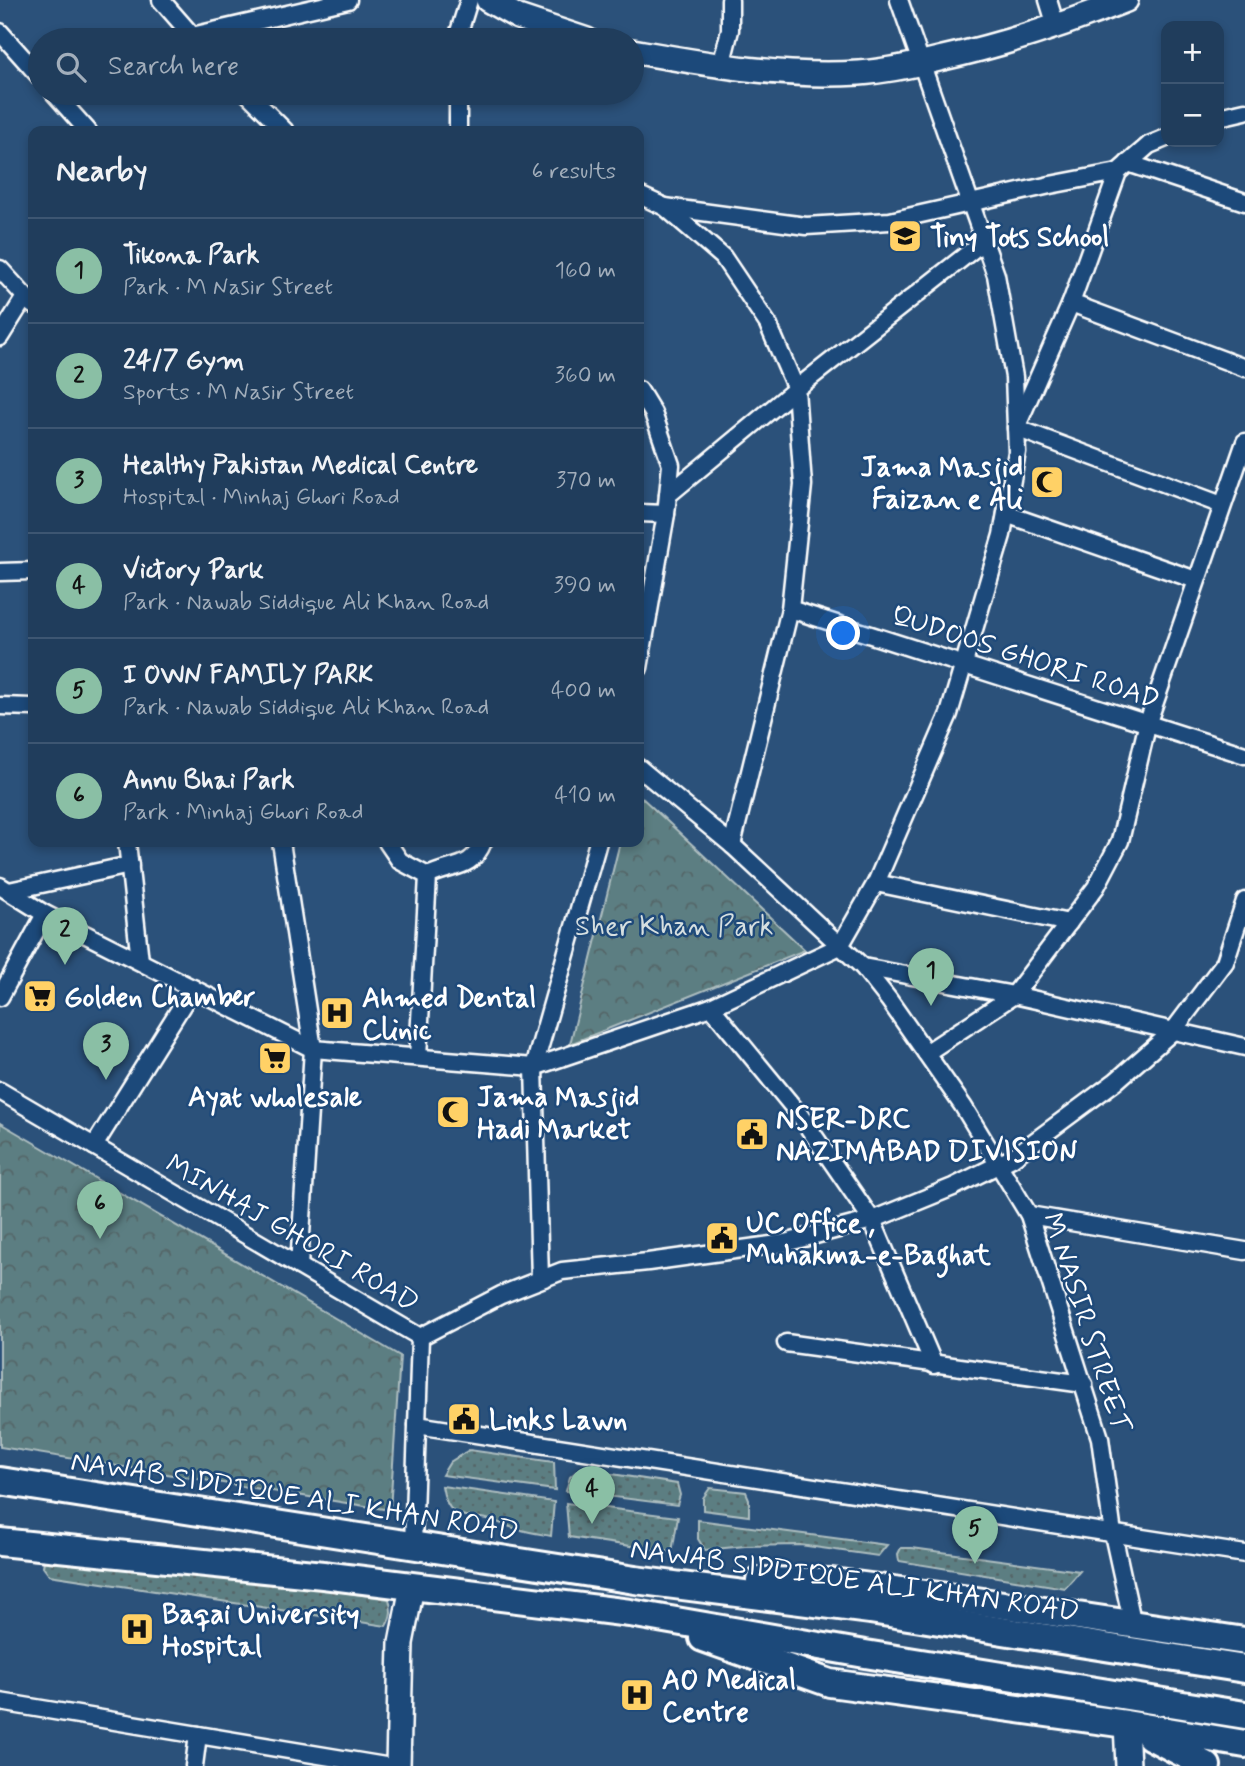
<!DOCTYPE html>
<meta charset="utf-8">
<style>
:root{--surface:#203d5c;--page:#284462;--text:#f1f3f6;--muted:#a2aebb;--line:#3d5672;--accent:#8abfa5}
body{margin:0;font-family:Mynerve,sans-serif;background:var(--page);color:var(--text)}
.controls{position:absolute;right:21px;top:21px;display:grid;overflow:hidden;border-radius:14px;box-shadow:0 4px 10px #0003}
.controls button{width:63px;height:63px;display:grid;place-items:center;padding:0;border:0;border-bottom:2px solid var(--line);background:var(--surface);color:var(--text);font:35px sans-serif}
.you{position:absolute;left:844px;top:634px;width:24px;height:24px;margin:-18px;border:5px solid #fff;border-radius:50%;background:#1a73e8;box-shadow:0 0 0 10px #1a73e833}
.badge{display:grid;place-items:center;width:46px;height:46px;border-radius:50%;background:var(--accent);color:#111;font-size:23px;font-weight:700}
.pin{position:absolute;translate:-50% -58px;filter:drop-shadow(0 2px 4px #0008)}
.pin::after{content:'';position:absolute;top:37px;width:24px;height:21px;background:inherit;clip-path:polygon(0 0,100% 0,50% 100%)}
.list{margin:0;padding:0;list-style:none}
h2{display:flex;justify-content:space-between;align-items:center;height:91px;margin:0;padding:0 28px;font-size:30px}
h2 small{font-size:23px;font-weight:400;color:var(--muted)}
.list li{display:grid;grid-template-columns:46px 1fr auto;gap:21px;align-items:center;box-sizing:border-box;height:105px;padding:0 28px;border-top:2px solid var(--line)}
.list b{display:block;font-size:26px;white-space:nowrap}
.list p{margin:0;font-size:23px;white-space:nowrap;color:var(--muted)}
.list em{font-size:23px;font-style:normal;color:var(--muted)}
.icon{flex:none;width:38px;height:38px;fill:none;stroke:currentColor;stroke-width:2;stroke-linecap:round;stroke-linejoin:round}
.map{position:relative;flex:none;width:1245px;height:1766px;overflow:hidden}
.search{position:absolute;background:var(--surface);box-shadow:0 4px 10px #0003;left:28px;top:28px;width:616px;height:77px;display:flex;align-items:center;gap:18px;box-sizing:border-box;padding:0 24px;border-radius:38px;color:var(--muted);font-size:26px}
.panel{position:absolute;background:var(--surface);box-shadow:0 4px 10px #0003;left:28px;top:126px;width:616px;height:721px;border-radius:14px}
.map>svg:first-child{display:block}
.grass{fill:url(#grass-dots);stroke:#aebec0;stroke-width:2}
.park{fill:url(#park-crowns);stroke:#aebec0;stroke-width:2}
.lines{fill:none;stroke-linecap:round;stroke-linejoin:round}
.street-casing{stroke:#fff;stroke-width:21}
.secondary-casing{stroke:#fff;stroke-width:28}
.primary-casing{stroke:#fff;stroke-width:32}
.street{stroke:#1f4a7a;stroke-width:16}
.secondary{stroke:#1f4a7a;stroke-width:23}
.primary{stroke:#1f4a7a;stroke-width:26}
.labels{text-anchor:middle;stroke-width:5;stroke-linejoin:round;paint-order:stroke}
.poi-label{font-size:28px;font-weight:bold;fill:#fff;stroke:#1f4a7a;text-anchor:start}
.street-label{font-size:28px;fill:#fff;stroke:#1f4a7a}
.park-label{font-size:28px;fill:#d6dfe0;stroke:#1f4a7a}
</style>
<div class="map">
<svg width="1245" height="1766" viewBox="0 0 1245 1766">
<defs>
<pattern id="grass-dots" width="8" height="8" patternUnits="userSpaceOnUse" patternTransform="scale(1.75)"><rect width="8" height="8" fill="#5c7e82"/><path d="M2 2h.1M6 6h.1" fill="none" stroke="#546567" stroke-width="1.8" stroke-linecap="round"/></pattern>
<pattern id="park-crowns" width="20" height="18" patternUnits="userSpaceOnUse" patternTransform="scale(1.75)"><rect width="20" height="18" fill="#5c7e82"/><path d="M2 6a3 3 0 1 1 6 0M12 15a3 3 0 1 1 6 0" fill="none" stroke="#546567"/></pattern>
</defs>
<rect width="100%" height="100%" fill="#2b517a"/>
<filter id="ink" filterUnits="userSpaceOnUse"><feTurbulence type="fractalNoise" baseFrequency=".0143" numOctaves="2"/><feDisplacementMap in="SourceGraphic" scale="14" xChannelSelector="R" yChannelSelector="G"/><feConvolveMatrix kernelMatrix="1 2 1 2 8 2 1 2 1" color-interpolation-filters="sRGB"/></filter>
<g filter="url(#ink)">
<g class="grass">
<polygon points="469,1450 554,1462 555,1490 442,1475 450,1462"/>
<polygon points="579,1469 677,1484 680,1495 677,1505 566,1491 570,1477"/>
<path d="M442 1486 554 1502 551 1536C530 1532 516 1530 497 1522 469 1511 449 1527 442 1486Z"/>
<polygon points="710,1488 746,1492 749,1499 749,1516 703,1510 703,1498"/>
<polygon points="566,1503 678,1517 672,1552 569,1537"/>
<polygon points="698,1520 887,1545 878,1556 800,1545 745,1546 705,1550 698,1539"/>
<polygon points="901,1548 912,1548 1080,1571 1065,1588 899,1561 898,1554"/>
<path d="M52 1549 389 1599C392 1610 392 1616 386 1626L49 1575 43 1567 45 1554Z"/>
</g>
<g class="park">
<polygon points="639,795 805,950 570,1044 620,842 639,842"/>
<polygon points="0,1123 400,1356 390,1510 0,1447"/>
</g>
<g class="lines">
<g class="street-casing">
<g id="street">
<polyline points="161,0 196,40"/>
<polyline points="1048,0 1056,26"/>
<polyline points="0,32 40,77"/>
<polyline points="192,36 348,0"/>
<polyline points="459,40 459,32 469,0"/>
<polyline points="721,66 730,30 730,0"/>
<polyline points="54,93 88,131"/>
<polyline points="247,93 285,131"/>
<polyline points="1219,117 1245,111"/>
<polyline points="458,131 458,93"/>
<polyline points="1166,138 1149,145 1118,172 1071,303 1016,428 1222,505"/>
<polyline points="1128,163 1245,202"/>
<polyline points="639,195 665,207 723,257 768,324 796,389 803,485 790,609 732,845"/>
<polyline points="665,207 806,226 890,221 1050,185 1118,172"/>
<polyline points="0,269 33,305"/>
<polyline points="1071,303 1245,368"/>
<polyline points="0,337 25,297"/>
<polyline points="639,390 653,413 671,465 666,514 639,668"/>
<polyline points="668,495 796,389 984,241"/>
<polyline points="639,513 666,514"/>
<polyline points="1006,514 1196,580"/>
<polyline points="0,572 33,571"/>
<polyline points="790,609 1245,755"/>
<polyline points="0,706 33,707"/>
<polyline points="639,768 732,845 863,967 889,1000 963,1106 1029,1215 1100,1438 1113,1534 1133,1625"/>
<polyline points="127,842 140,961"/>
<polyline points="281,842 313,1049 299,1266"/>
<polyline points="387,842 400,861 428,876"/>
<polyline points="876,883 1069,923"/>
<polyline points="0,886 45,914 313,1049 534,1067 711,1007 840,946"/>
<polyline points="9,891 130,865"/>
<polyline points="840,946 876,883 949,714 1002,535 1017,452 1014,377 996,275 899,0"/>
<polyline points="863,967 1014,995 1245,1047"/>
<polyline points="0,997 45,914"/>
<polyline points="711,1007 799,1114 872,1220 934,1365"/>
<polyline points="926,1053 1014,995 1096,887 1120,841 1148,722 1245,442"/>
<path d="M418 1057 428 876C452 864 472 870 483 842"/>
<polyline points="0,1091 420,1337"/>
<polyline points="94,1146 193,988"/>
<polyline points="1029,1215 1245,1251"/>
<polyline points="540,1279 534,1067 598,842"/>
<polyline points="420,1337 501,1295 562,1271 648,1262 785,1243 872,1220 953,1187 1012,1158 1116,1081 1173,1031 1225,962 1245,901"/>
<polyline points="786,1343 1084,1384"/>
<polyline points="417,1425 1245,1554"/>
<polyline points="413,1545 420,1337"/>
<polyline points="0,1702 385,1766"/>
<polyline points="194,1766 198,1735"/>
</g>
</g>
<g class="secondary-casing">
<g id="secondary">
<polyline points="488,0 518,17 587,40"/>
<path d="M632 51C707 64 782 78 859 73 888 71 915 65 943 58 1006 44 1066 24 1126 0"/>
<polyline points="1126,1724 1128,1766"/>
<polyline points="398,1766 401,1643 412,1587"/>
</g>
</g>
<g class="primary-casing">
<g id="primary">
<polyline points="0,1481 635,1580 870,1610 1245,1669"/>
<polyline points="0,1542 323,1575 630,1613 865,1654 1245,1715"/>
<polyline points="760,1581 832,1582 963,1599 1245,1641"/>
<polyline points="703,1638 830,1683 1126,1724 1245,1744"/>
<polyline points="1150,1736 1207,1766"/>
</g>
</g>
<use href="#street" class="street"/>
<use href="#secondary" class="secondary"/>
<use href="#primary" class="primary"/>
</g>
</g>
<defs>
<g id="school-square" transform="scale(1.75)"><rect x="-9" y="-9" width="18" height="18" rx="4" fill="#ffd166" stroke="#1f4a7a"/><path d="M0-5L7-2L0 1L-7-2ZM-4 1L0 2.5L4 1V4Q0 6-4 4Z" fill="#111"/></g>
<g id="mosque-square" transform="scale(1.75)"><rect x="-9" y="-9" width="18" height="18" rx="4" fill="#ffd166" stroke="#1f4a7a"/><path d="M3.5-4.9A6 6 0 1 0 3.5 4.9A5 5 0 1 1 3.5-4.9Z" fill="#111"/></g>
<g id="supermarket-square" transform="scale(1.75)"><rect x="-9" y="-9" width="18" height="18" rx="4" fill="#ffd166" stroke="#1f4a7a"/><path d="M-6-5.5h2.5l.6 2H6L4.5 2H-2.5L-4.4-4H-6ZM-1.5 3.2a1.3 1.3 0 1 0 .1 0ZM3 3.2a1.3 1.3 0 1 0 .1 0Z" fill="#111"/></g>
<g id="hospital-square" transform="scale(1.75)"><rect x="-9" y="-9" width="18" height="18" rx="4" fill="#ffd166" stroke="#1f4a7a"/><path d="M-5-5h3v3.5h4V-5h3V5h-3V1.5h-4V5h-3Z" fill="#111"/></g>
<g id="civic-square" transform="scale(1.75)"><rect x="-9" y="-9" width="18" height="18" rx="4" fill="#ffd166" stroke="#1f4a7a"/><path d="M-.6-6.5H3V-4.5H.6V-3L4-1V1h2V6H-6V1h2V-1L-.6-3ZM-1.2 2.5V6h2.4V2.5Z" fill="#111"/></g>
</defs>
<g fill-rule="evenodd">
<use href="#school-square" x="905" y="236"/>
<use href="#mosque-square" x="1047" y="482"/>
<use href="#supermarket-square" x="40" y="996"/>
<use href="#hospital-square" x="337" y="1013"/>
<use href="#supermarket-square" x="275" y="1058"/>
<use href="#mosque-square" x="453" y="1112"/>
<use href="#civic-square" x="752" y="1134"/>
<use href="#civic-square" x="722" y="1238"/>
<use href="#civic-square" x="464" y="1419"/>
<use href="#hospital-square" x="137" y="1629"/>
<use href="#hospital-square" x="637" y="1695"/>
</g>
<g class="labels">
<g class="poi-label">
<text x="930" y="246">Tiny Tots School</text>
<text x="1023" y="476" text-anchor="end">Jama Masjid<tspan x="1023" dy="32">Faizan e Ali</tspan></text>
<text x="64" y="1006">Golden Chamber</text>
<text x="362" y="1007">Ahmed Dental<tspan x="362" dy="32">Clinic</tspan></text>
<text x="275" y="1106" text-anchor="middle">Ayat wholesale</text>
<text x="477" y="1106">Jama Masjid<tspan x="477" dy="32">Hadi Market</tspan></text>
<text x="776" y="1128">NSER-DRC<tspan x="776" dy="32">NAZIMABAD DIVISION</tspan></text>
<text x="746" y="1232">UC Office ,<tspan x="746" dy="32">Muhakma-e-Baghat</tspan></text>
<text x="489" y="1429">Links Lawn</text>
<text x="162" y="1623">Baqai University<tspan x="162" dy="32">Hospital</tspan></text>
<text x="662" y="1689">AO Medical<tspan x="662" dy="32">Centre</tspan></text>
</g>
<g class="street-label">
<text transform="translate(1026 656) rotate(18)" y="10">QUDOOS GHORI ROAD</text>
<text transform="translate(293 1232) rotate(30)" y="10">MINHAJ GHORI ROAD</text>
<text transform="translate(1088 1322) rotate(72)" y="10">M NASIR STREET</text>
<text transform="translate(295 1495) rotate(9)" y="10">NAWAB SIDDIQUE ALI KHAN ROAD</text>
<text transform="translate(855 1579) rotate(8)" y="10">NAWAB SIDDIQUE ALI KHAN ROAD</text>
</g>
<g class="park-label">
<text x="674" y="935">Sher Khan Park</text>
</g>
</g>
</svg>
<div class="controls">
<button>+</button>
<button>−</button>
</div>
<div class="you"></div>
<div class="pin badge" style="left:931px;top:1006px">1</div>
<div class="pin badge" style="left:65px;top:965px">2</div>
<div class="pin badge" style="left:106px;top:1080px">3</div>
<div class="pin badge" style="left:592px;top:1524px">4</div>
<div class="pin badge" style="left:975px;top:1564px">5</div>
<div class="pin badge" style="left:100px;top:1239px">6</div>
<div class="search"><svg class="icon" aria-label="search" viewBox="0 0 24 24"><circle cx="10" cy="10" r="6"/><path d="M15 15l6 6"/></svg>Search here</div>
<section class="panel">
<h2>Nearby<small>6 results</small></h2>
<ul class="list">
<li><span class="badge">1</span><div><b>Tikona Park</b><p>Park · M Nasir Street</p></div><em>160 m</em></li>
<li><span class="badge">2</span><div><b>24/7 Gym</b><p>Sports · M Nasir Street</p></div><em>360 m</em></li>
<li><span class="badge">3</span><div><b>Healthy Pakistan Medical Centre</b><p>Hospital · Minhaj Ghori Road</p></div><em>370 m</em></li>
<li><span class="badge">4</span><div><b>Victory Park</b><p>Park · Nawab Siddique Ali Khan Road</p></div><em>390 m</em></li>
<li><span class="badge">5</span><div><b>I OWN FAMILY PARK</b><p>Park · Nawab Siddique Ali Khan Road</p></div><em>400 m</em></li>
<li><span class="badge">6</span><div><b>Annu Bhai Park</b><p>Park · Minhaj Ghori Road</p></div><em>410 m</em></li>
</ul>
</section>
</div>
